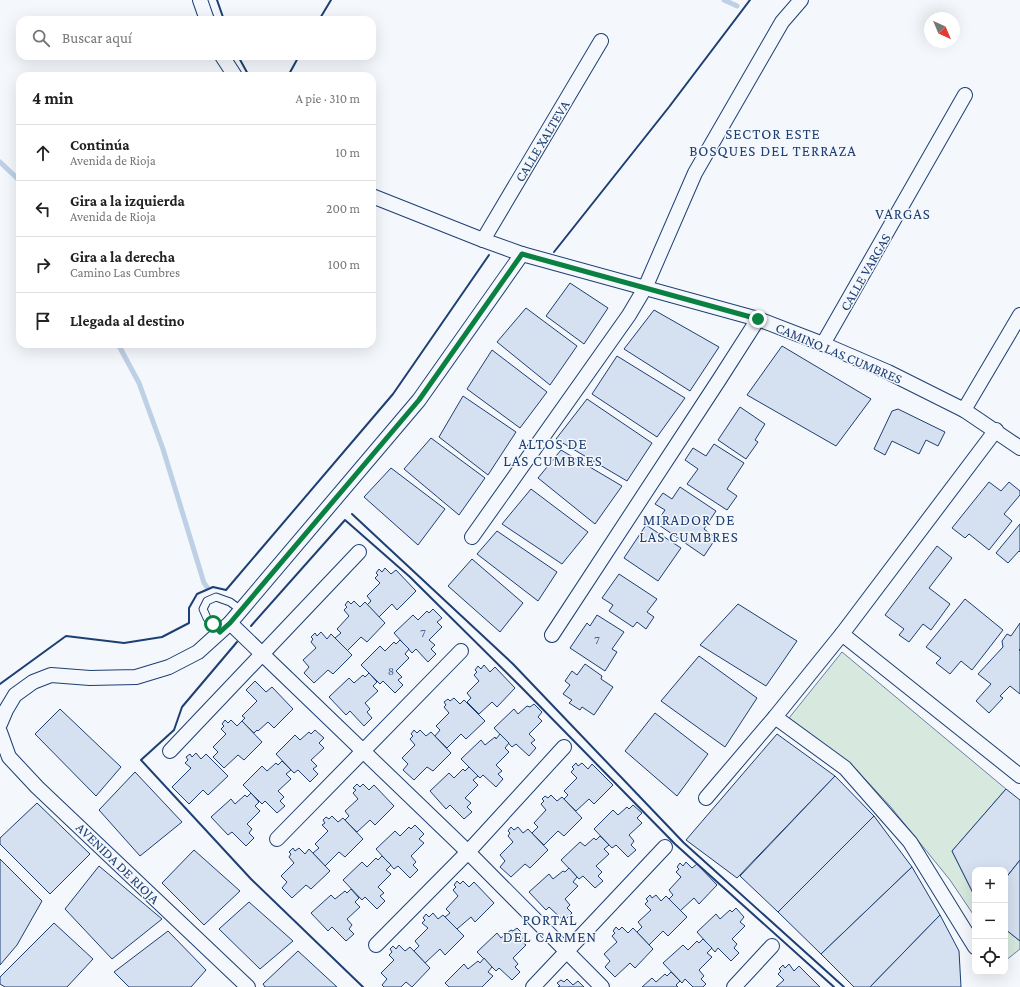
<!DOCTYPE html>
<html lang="es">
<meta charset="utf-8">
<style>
:root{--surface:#fff;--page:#f6f6f6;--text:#222;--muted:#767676;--line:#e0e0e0}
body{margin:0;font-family:"Crimson Pro",serif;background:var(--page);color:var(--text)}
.controls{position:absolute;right:12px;bottom:12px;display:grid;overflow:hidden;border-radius:8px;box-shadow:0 4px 16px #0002}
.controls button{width:36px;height:36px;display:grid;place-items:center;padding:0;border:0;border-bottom:1px solid var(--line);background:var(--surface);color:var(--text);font:20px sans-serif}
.compass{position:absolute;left:924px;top:12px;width:36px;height:36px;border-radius:50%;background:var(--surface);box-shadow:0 4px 16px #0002;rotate:136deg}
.stop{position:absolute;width:12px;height:12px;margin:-9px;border:3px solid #0b8043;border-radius:50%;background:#fff}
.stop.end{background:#0b8043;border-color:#fff;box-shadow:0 1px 4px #0008}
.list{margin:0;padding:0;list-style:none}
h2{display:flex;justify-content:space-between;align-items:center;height:52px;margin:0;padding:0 16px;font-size:17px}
h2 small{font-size:13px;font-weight:400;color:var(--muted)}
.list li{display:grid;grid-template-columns:26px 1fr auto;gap:12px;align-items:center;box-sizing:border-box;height:56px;padding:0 16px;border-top:1px solid var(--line)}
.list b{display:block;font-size:15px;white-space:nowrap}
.list p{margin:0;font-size:13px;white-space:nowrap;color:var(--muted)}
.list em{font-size:13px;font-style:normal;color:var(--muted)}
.icon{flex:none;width:22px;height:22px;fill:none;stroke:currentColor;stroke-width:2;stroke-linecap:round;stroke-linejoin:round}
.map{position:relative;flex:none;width:1020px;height:987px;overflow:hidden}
.search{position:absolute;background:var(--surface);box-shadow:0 4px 16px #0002;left:16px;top:16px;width:360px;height:44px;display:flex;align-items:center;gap:10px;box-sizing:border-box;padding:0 14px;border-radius:12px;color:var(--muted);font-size:15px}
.panel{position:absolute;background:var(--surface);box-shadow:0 4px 16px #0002;left:16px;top:72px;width:360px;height:276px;border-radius:12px}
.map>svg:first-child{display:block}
.green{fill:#d7e8df;stroke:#687fa3}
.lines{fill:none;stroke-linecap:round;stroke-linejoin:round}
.stream{stroke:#bed0e5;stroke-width:5}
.building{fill:#d5e0f0;stroke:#1d3f73}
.lane-casing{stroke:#1d3f73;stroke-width:9}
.street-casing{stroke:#1d3f73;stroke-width:16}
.lane{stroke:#f4f7fb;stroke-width:7}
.street{stroke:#f4f7fb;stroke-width:14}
.wall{stroke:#1d3f73;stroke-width:2}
.route{stroke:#0b8043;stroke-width:5}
.labels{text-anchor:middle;stroke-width:3;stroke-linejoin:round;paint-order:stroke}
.number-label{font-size:12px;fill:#4b6792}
.street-label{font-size:14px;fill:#1d3f73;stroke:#f4f7fb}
.neighbourhood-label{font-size:15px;letter-spacing:1px;fill:#1d3f73;stroke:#f4f7fb}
</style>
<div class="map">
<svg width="1020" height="987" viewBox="0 0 1020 987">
<rect width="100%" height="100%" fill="#f4f7fb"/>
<g class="green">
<polygon points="842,652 1006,789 952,851 975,897 975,917 950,880 890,806 851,764 789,718"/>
<polygon points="1005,929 1020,941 1020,949 1005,961"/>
</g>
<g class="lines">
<g class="stream">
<polyline points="724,0 737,6"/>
<polyline points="0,162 20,181"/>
<polyline points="118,344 139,383 163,449 204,583 207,587"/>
</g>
</g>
<g class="building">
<polygon points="570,283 608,308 584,344 546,316"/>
<polygon points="526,308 577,346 550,385 497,342"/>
<polygon points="654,310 719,347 690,391 624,349"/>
<polygon points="782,346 871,399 836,446 747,395"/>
<polygon points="492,350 547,392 520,428 467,389"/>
<polygon points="617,356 685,398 657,437 592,394"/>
<polygon points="463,396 516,432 488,475 439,437"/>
<polygon points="587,399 652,443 627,481 556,439"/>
<polygon points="740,407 765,424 755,440 758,442 746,459 718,440"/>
<polygon points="898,409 945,432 938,446 926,440 919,454 892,441 885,455 874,449 892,411"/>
<polygon points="431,438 485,478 459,515 404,469"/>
<polygon points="714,444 744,463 727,489 737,496 727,510 687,484 698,469 685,460 693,448 706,456"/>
<polygon points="561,450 622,486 595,524 538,478"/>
<polygon points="391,468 445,509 418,545 364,497"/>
<polygon points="989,482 1001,491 1009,482 1020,491 1020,495 1004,514 1012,521 989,550 969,534 965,538 952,528"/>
<polygon points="680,487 716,511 704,529 716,538 704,556 656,523 665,510 655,504 663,493 672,499"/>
<polygon points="531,489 588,532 562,564 502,524"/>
<polygon points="1020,524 1020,552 1019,551 1008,563 996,553"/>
<polygon points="646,525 681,548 658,581 624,558"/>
<polygon points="497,531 557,572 538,601 477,554"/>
<polygon points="937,546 952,558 929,588 950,604 931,630 923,624 909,642 899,635 904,629 885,615"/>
<polygon points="472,559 523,603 500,632 448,586"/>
<polygon points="385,568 391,574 396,570 416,591 397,610 392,604 379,617 367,605 371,601 367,596 380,583 375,578 378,575 376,573 379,569 382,572"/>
<polygon points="619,574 657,599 647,612 654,617 646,629 637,622 633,627 609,611 613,605 602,598"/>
<polygon points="965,599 1003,630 972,670 961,661 950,674 936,663 941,658 926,647"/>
<polygon points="348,601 351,604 354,601 360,607 365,602 385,623 367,642 361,637 347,651 335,638 341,633 337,629 349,616 344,610 347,607 345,605"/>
<polygon points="738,604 797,641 766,686 700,645"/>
<polygon points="433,609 442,618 437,622 442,627 429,640 435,645 431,649 436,654 428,662 416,649 412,653 394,633 413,615 418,620 427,611 429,613"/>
<polygon points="597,615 624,632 612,649 617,652 605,671 570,648 587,623 590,626"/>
<polygon points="1020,623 1020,649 1019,650 1020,651 1020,694 1010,686 1000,696 1003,698 989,713 976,701 991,684 978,674 1003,647 1002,641 1007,634 1011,636"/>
<polygon points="321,632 327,639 331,634 352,655 333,674 328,670 314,683 304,673 309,667 303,660 316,648 311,642 313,639 311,637 315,633 317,636"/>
<polygon points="400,640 409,649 405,654 409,658 396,671 402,677 398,680 403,685 395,693 383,681 380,684 361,665 380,646 385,651 394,642 396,644"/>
<polygon points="699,656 757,698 725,747 661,701"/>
<polygon points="585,664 602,676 601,679 613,687 594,715 582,707 580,710 569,703 572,700 563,694 570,685 565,681 572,671 577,675"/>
<polygon points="484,665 490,672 495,667 515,688 497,707 492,702 479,714 467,702 471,698 467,693 479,681 474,675 477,672 475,670 478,666 481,669"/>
<polygon points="369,673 377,682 373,686 378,691 365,703 370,709 367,712 372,718 364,726 350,711 346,715 329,697 349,678 354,683 363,675 365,677"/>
<polygon points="255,681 266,692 272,687 293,709 274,728 268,722 258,731 257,730 254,733 242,721 245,718 242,716 257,701 246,690"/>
<polygon points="454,698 460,704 464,700 485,721 466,739 461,734 447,748 435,736 440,730 436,726 449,713 444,707 446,705 444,702 448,699 450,701"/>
<polygon points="534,704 542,712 538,717 542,721 529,734 535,740 531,743 536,748 529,756 516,744 512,747 494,728 514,709 518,714 527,706 530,707"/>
<polygon points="60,709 121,767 96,796 35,734"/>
<polygon points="655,713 708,754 677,796 625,751"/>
<polygon points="225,720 228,723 231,720 237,726 242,721 262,742 244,760 238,755 224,768 213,757 218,752 213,747 226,734 221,729 224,726 222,724"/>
<polygon points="315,730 324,738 319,743 324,748 311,760 317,766 313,769 318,774 310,782 298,770 294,773 276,754 295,735 300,740 309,732 311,734"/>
<polygon points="414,730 417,733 420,730 426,736 431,732 451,753 433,771 427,767 414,780 403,770 408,764 402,758 415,745 410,739 413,736 411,734"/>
<polygon points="500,734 509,743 505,748 509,752 496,765 502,771 498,774 503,779 496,787 483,775 480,778 461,759 481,740 485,745 495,737 496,739"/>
<polygon points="777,734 835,776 737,878 686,840"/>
<polygon points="196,753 201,759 206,754 228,776 208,795 203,790 189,804 172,787 191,768 185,763 188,760 186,757 190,754 192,757"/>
<polygon points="282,761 291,770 286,774 291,779 278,791 284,797 280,801 285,806 277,813 265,801 262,804 243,785 262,766 267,771 276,763 278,765"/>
<polygon points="576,763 578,766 582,763 588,769 592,764 613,785 594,804 589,799 576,811 564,799 568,795 564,791 577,778 571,772 574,769 572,767"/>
<polygon points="469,767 478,776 473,780 478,785 465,798 471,803 467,807 472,812 464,819 450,805 446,809 430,791 449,773 454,778 463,769 465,771"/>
<polygon points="135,772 182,822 140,856 99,810"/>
<polygon points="835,776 874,816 778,912 740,876"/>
<polygon points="357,784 360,787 363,784 369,790 374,785 394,806 375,825 370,820 357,832 345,820 349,816 345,811 358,799 353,793 356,790 353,788"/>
<polygon points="1006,789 1020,800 1020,860 1005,879 1005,870 975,870 975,897 952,851"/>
<polygon points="251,793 259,802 255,806 260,811 247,824 252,829 249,833 254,838 246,846 232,832 228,835 211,817 231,799 235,804 245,795 247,797"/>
<polygon points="551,795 557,801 562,797 582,818 564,836 558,831 544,845 532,833 538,827 534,823 546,810 541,804 544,801 542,799 545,796 548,798"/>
<polygon points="37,803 90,854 50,894 0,844 0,838"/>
<polygon points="633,805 642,813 637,818 642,823 629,835 634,841 631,845 636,850 628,857 616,845 612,848 594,829 613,810 618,815 627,807 629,809"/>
<polygon points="332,816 338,822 343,818 363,839 345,857 339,852 325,866 313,853 319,848 315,844 328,831 322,825 325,823 323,820 326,817 329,819"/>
<polygon points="874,816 912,867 821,954 778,912"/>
<polygon points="415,825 424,834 419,839 424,843 411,856 416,862 413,865 418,870 410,878 398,866 394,869 376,849 395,831 400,836 409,827 411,829"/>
<polygon points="511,827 514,830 518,827 523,833 528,829 548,850 530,868 525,864 511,877 500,867 505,861 500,855 513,842 508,836 510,833 508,831"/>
<polygon points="600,836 609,845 604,849 609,854 596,866 602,872 598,876 603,881 595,888 583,876 579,879 561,860 580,842 585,846 594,838 596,840"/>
<polygon points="293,848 295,851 299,848 305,854 309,849 330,871 311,889 306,885 292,898 282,888 287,882 281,876 294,863 289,857 291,854 289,852"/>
<polygon points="194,850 240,891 204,925 162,883"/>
<polygon points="382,856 391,865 386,870 391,874 378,887 384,893 380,896 385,901 377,909 365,897 362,900 343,880 362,862 367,867 376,858 378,860"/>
<polygon points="0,859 42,901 17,945 0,965"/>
<polygon points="1020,860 1020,941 1005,929 1005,879"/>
<polygon points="686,862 692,868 697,864 717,885 699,904 694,898 680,911 669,899 673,895 669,890 681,877 676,872 679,869 677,867 680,863 683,866"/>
<polygon points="99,866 162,919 112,959 65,909"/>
<polygon points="912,867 940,915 870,987 854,987 821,954"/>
<polygon points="569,868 577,877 573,882 578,886 565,899 570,905 567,908 572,913 564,921 549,907 546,910 529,892 549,874 553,879 563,871 565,872"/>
<polygon points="457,881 460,884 463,881 469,887 474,882 494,903 475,922 471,917 457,929 445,917 450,913 446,909 458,896 453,890 456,887 454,885"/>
<polygon points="351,889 359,898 355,902 360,907 347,919 352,925 349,929 354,934 346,941 332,927 328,931 311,913 331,895 335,899 345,891 347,893"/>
<polygon points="650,895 652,898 656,895 661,901 666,896 687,917 668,936 663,931 649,945 637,932 642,927 638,922 651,910 645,904 648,901 646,899"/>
<polygon points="249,902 293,941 260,969 219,929"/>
<polygon points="736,908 744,917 740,922 745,926 732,939 737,944 734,948 739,953 731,961 718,948 715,952 697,932 716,914 720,919 730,910 732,912"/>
<polygon points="433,913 438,919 443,915 464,936 445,955 440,949 425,963 414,951 419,946 415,941 428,928 422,923 425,920 423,918 426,914 429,917"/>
<polygon points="940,915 959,951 961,987 870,987"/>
<polygon points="54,923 93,959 67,987 5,987 0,984 0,977"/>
<polygon points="616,927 619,930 622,927 628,933 633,928 653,949 635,968 630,963 615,977 605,967 610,961 604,954 617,942 612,936 615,933 613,931"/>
<polygon points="517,928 525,936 521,941 526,945 513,958 518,964 515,967 520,972 512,980 499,968 496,971 477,952 497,933 501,938 511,930 513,931"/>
<polygon points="168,931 206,970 191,987 129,987 114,972"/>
<polygon points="703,939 712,948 707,953 712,957 699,970 704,976 701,979 706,984 703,987 693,987 685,979 682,983 663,963 683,945 688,950 697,941 699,943"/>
<polygon points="399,945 405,951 410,947 430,968 412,987 406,982 401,987 384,987 382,985 387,979 381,973 394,960 389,955 392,952 390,949 393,946 396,949"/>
<polygon points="298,951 337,987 265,987 263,984"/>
<polygon points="484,958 492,967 488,972 493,976 482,987 449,987 445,983 464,964 468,969 478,961 480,963"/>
<polygon points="789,964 794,971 799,966 820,987 776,987 784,980 778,974 781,971 779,969 783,965 785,968"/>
<polygon points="671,972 680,981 676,985 678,987 642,987 652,978 656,982 665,974 667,976"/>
<polygon points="567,979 573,985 578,981 584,987 558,987 560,986 557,983 561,980 564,982"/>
</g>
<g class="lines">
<g class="lane-casing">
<polyline id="lane" points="220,632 207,618 203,609 207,601 216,597 230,602 241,610"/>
</g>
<g class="street-casing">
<g id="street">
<polyline points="200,0 207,20"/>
<polyline points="222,56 235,76"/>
<polyline points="372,196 483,240 522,254 758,319 823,344 888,372 964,410 1020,448"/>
<polyline points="483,240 601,41"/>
<polyline points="823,344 965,95"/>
<polyline points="964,410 1020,315"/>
<polyline points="472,537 629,315 645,288 695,173 782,22 801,0"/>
<polyline points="230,623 468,852 602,987"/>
<polyline points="842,634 1020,776"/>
<polyline points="552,635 719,380 758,319"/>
<polyline points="775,717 845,768 910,842 975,947"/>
<polyline points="0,724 6,710 15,695 33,682 51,675 90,678 136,677 169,667 198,652 230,623 419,400 522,254"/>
<polyline points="0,732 9,757 37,787 248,987"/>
<polyline points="170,751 359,552"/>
<polyline points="706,798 775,717 842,634 996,430"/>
<polyline points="277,839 461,651"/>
<polyline points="376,945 468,852 564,747"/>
<polyline points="533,987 665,847"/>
<polyline points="734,987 772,946"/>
</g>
</g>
<use href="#lane" class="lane"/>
<use href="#street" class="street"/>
<g class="wall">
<polyline points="217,0 224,20"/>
<polyline points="319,20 331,0"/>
<polyline points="238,56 249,76"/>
<polyline points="288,76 299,56"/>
<polyline points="554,252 669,107 750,0"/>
<polyline points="352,514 513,664 684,843 844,987"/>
<polyline points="251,626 345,520 410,577 521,687 675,844 834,987"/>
<polyline points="237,642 182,707 174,730 141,760 251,879 363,987"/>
<polyline points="0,684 66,636 124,643 162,637 189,623 189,608 197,594 213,587 226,590 393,394 489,255"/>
</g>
</g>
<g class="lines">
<polyline class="route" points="213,624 220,632 230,623 419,400 522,254 758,319"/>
</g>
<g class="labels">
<g class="number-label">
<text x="423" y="637">7</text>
<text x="597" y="644">7</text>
<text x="391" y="675">8</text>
</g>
<g class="street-label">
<text transform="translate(542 141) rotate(-59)" y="5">CALLE XALTEVA</text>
<text transform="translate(865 272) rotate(-60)" y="5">CALLE VARGAS</text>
<text transform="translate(839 353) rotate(23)" y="5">CAMINO LAS CUMBRES</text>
<text transform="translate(118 863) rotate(44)" y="5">AVENIDA DE RIOJA</text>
</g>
<g class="neighbourhood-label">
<text x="773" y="139">SECTOR ESTE<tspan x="773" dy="17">BOSQUES DEL TERRAZA</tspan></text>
<text x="903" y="219">VARGAS</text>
<text x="553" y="449">ALTOS DE<tspan x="553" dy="17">LAS CUMBRES</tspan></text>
<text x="689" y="525">MIRADOR DE<tspan x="689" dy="17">LAS CUMBRES</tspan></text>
<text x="550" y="925">PORTAL<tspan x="550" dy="17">DEL CARMEN</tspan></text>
</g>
</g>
</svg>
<div class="controls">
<button>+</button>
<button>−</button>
<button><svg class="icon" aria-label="locate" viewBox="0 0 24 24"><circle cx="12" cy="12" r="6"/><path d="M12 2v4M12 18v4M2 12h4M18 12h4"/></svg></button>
</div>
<svg class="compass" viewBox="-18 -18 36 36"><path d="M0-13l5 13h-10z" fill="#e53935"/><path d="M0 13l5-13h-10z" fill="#767676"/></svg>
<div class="stop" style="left:213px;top:624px"></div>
<div class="stop end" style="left:758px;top:319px"></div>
<div class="search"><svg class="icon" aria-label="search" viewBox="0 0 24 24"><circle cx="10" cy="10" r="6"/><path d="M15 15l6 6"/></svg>Buscar aquí</div>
<section class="panel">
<h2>4 min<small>A pie · 310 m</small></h2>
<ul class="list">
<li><svg class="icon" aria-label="ahead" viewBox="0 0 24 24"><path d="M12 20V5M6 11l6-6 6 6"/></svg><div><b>Continúa</b><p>Avenida de Rioja</p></div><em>10 m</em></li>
<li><svg class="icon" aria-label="left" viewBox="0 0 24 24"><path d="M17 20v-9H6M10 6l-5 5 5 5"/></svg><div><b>Gira a la izquierda</b><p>Avenida de Rioja</p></div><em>200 m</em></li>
<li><svg class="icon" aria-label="right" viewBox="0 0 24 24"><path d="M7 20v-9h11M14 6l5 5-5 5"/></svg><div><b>Gira a la derecha</b><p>Camino Las Cumbres</p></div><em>100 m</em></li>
<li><svg class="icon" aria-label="arrive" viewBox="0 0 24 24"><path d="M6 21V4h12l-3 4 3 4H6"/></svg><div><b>Llegada al destino</b></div></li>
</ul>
</section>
</div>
